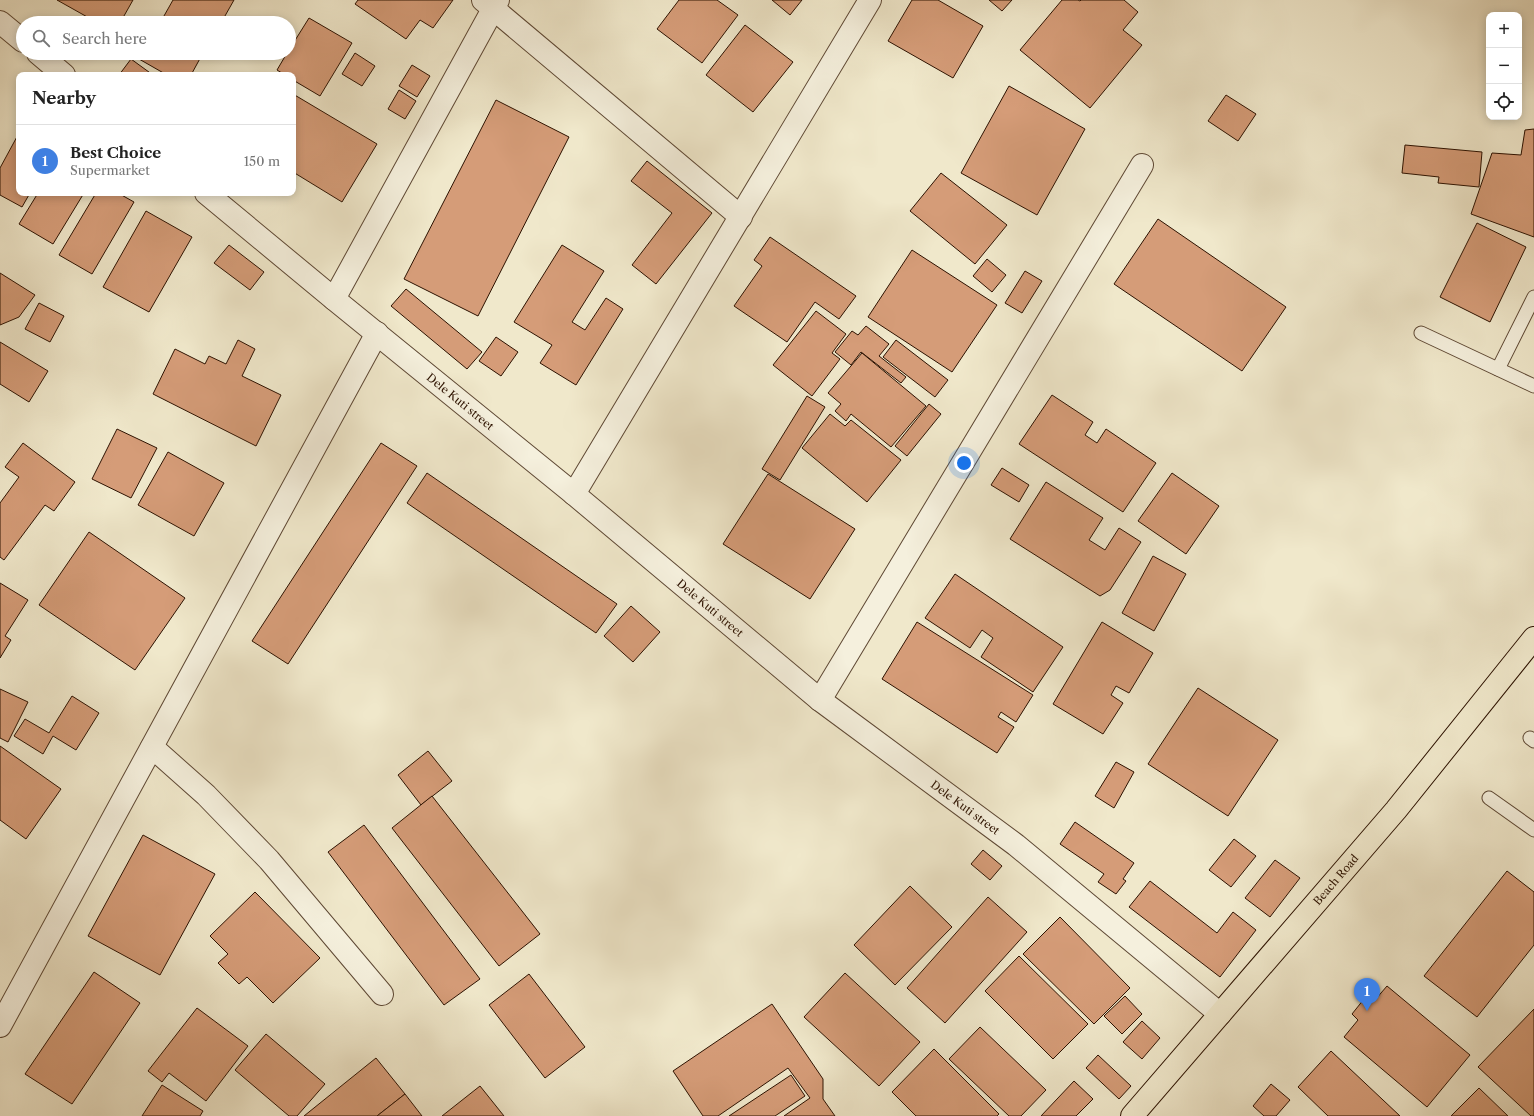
<!DOCTYPE html>
<meta charset="utf-8">
<style>
:root{--surface:#fff;--page:#f2f2f2;--text:#222;--muted:#767676;--line:#e0e0e0;--accent:#db2777}
body{margin:0;font-family:"Libre Caslon Text",serif;background:var(--page);color:var(--text)}
.controls{position:absolute;right:12px;top:12px;display:grid;overflow:hidden;border-radius:8px;box-shadow:0 2px 10px #0003}
.controls button{width:36px;height:36px;display:grid;place-items:center;padding:0;border:0;border-bottom:1px solid var(--line);background:var(--surface);color:var(--text);font:20px sans-serif}
.you{position:absolute;left:964px;top:463px;width:14px;height:14px;margin:-10px;border:3px solid #fff;border-radius:50%;background:#1a73e8;box-shadow:0 0 0 6px #1a73e833}
.badge{display:grid;place-items:center;width:26px;height:26px;border-radius:50%;background:var(--accent);color:#fff;font-size:13px;font-weight:700}
.pin{position:absolute;translate:-50% -33px;filter:drop-shadow(0 1px 2px #0008)}
.pin::after{content:'';position:absolute;top:21px;width:14px;height:12px;background:inherit;clip-path:polygon(0 0,100% 0,50% 100%)}
.list{margin:0;padding:0;list-style:none}
h2{display:flex;justify-content:space-between;align-items:center;height:52px;margin:0;padding:0 16px;font-size:17px}
h2 small{font-size:13px;font-weight:400;color:var(--muted)}
.list li{display:grid;grid-template-columns:26px 1fr auto;gap:12px;align-items:center;box-sizing:border-box;height:72px;padding:0 16px;border-top:1px solid var(--line)}
.list b{display:block;font-size:15px;white-space:nowrap}
.list p{margin:0;font-size:13px;white-space:nowrap;color:var(--muted)}
.list em{font-size:13px;font-style:normal;color:var(--muted)}
.icon{flex:none;width:22px;height:22px;fill:none;stroke:currentColor;stroke-width:2;stroke-linecap:round;stroke-linejoin:round}
.map{position:relative;flex:none;width:1534px;height:1116px;overflow:hidden}
.search{position:absolute;background:var(--surface);box-shadow:0 2px 10px #0003;left:16px;top:16px;width:280px;height:44px;display:flex;align-items:center;gap:10px;box-sizing:border-box;padding:0 14px;border-radius:22px;color:var(--muted);font-size:15px}
.panel{position:absolute;background:var(--surface);box-shadow:0 2px 10px #0003;left:16px;top:72px;width:280px;height:124px;border-radius:8px}
.map>svg:first-child{display:block}
.building{fill:#d59c78;stroke:#2d1201}
.lines{fill:none;stroke-linecap:round;stroke-linejoin:round}
.lane-casing{stroke:#5e4834;stroke-width:15}
.street-casing{stroke:#5e4834;stroke-width:24}
.primary-casing{stroke:#2d1201;stroke-width:24}
.lane{stroke:#f5f0dd;stroke-width:13}
.street{stroke:#f5f0dd;stroke-width:22}
.primary{stroke:#f0e8cb;stroke-width:22}
.labels{text-anchor:middle;stroke-width:3;stroke-linejoin:round;paint-order:stroke}
.street-label{font-size:11px;fill:#2d1201;stroke:#f5f0dd}
</style>
<div class="map">
<svg width="1534" height="1116" viewBox="0 0 1534 1116">
<rect width="100%" height="100%" fill="#f0e8cb"/>
<filter id="stains"><feTurbulence type="fractalNoise" baseFrequency=".005" numOctaves="4"/><feColorMatrix values="0 0 0 0 .2 0 0 0 0 .09 0 0 0 0 .02 0 0 0 .5 -.17"/></filter>
<radialGradient id="worn" r=".72"><stop offset=".6" stop-color="#630" stop-opacity="0"/><stop offset="1" stop-color="#630" stop-opacity=".3"/></radialGradient>
<g class="building">
<polygon points="57,0 133,0 120,23 98,23"/>
<polygon points="173,0 234,0 221,23 160,23"/>
<polygon points="358,0 453,0 433,28 420,20 406,39 355,4"/>
<polygon points="679,0 717,0 738,15 702,63 657,29"/>
<polygon points="772,0 802,0 790,15"/>
<polygon points="912,0 938,0 983,26 953,78 888,41"/>
<polygon points="989,0 1012,0 1002,11"/>
<polygon points="1062,0 1078,0 1080,1 1081,0 1124,0 1138,12 1123,30 1142,45 1090,108 1020,50"/>
<polygon points="309,18 352,43 320,96 293,80 293,75 285,75 277,70 287,53 289,53 289,50"/>
<polygon points="745,25 793,62 753,112 706,75"/>
<polygon points="142,53 203,53 191,75 167,75 139,59"/>
<polygon points="355,53 375,66 362,86 342,74"/>
<polygon points="131,59 153,75 119,75"/>
<polygon points="412,65 430,76 417,97 399,86"/>
<polygon points="1009,86 1085,129 1037,215 961,173"/>
<polygon points="399,90 416,101 405,119 388,109"/>
<polygon points="293,94 377,144 342,202 293,172"/>
<polygon points="1226,95 1256,114 1238,141 1208,121"/>
<polygon points="496,100 569,137 478,316 404,279"/>
<polygon points="1534,129 1534,237 1471,214 1492,153 1521,155 1525,130"/>
<polygon points="19,133 19,193 30,193 22,207 0,195 0,168"/>
<polygon points="1405,145 1482,152 1479,187 1438,183 1439,177 1402,173"/>
<polygon points="647,161 712,213 656,284 632,265 672,213 631,181"/>
<polygon points="941,173 1007,225 975,264 910,211"/>
<polygon points="38,193 84,193 53,244 19,224"/>
<polygon points="96,193 118,193 134,202 92,274 59,255"/>
<polygon points="146,211 192,237 149,312 103,287"/>
<polygon points="1158,219 1286,307 1242,371 1114,284"/>
<polygon points="1477,223 1526,247 1490,322 1440,297"/>
<polygon points="770,237 856,296 839,319 815,302 787,342 734,306 762,266 754,260"/>
<polygon points="229,245 264,272 250,290 214,263"/>
<polygon points="562,245 604,271 572,322 585,330 606,298 623,309 576,385 540,363 552,345 514,322"/>
<polygon points="912,250 997,305 952,372 868,317"/>
<polygon points="987,259 1006,275 992,292 973,276"/>
<polygon points="1025,271 1042,281 1022,313 1005,303"/>
<polygon points="0,273 35,295 19,317 0,325"/>
<polygon points="406,289 482,352 467,369 391,306"/>
<polygon points="39,303 64,316 50,342 25,329"/>
<polygon points="816,311 846,334 832,353 840,359 812,396 773,365"/>
<polygon points="866,326 889,344 879,356 906,377 901,383 861,352 851,365 835,352 852,331 858,335"/>
<polygon points="496,337 518,352 501,376 479,361"/>
<polygon points="238,340 255,349 242,376 281,395 256,446 153,394 175,349 205,364 209,356 226,364"/>
<polygon points="896,340 948,380 935,397 883,357"/>
<polygon points="0,342 48,371 29,402 0,384"/>
<polygon points="862,353 926,406 891,447 851,414 846,421 835,411 841,404 828,393"/>
<polygon points="1052,395 1093,422 1085,435 1097,443 1106,429 1156,463 1123,512 1019,444"/>
<polygon points="807,396 825,407 780,480 762,469"/>
<polygon points="929,404 941,414 907,456 895,446"/>
<polygon points="830,414 845,426 851,420 901,460 867,502 802,448"/>
<polygon points="117,429 157,448 131,498 92,479"/>
<polygon points="23,443 75,482 54,511 45,505 4,560 0,557 0,503 19,477 5,467"/>
<polygon points="381,443 417,466 288,664 252,641"/>
<polygon points="168,452 224,483 194,536 138,505"/>
<polygon points="1002,468 1029,485 1019,502 991,485"/>
<polygon points="427,473 617,604 596,633 407,503"/>
<polygon points="1172,473 1219,506 1186,554 1138,521"/>
<polygon points="768,474 855,529 810,599 723,544"/>
<polygon points="1046,482 1103,518 1089,540 1105,550 1119,528 1141,542 1110,590 1100,596 1010,539"/>
<polygon points="89,532 185,598 135,670 39,605"/>
<polygon points="1153,556 1186,574 1154,631 1122,613"/>
<polygon points="955,574 1063,647 1033,692 981,657 993,638 982,630 970,648 925,618"/>
<polygon points="0,583 28,600 5,636 11,640 0,658"/>
<polygon points="631,606 660,632 633,662 604,636"/>
<polygon points="917,622 1033,695 1016,722 1001,712 998,717 1014,727 997,753 882,679"/>
<polygon points="1102,622 1153,653 1129,693 1116,686 1111,695 1123,703 1103,734 1053,704"/>
<polygon points="1198,688 1278,740 1228,816 1148,764"/>
<polygon points="0,689 28,702 8,742 0,738"/>
<polygon points="72,696 99,713 76,750 53,736 43,754 14,736 25,719 49,733"/>
<polygon points="0,746 61,789 26,839 0,820"/>
<polygon points="428,751 452,781 421,805 398,775"/>
<polygon points="1116,762 1134,772 1114,808 1095,796"/>
<polygon points="432,796 540,934 499,966 392,828"/>
<polygon points="1075,822 1134,863 1123,879 1126,881 1116,894 1098,882 1104,874 1060,844"/>
<polygon points="364,825 480,979 444,1005 328,852"/>
<polygon points="143,835 215,874 160,975 88,936"/>
<polygon points="1234,839 1256,856 1231,887 1209,870"/>
<polygon points="983,850 1002,866 990,880 971,864"/>
<polygon points="1275,860 1300,878 1270,917 1245,898"/>
<polygon points="1507,871 1534,892 1534,945 1477,1017 1424,976"/>
<polygon points="1150,881 1217,933 1233,912 1256,930 1220,977 1129,907"/>
<polygon points="910,886 952,927 895,985 854,945"/>
<polygon points="255,892 320,958 273,1003 247,977 239,984 218,963 228,954 210,936"/>
<polygon points="988,897 1027,932 945,1023 907,988"/>
<polygon points="1060,917 1130,988 1094,1024 1023,954"/>
<polygon points="1019,956 1088,1024 1053,1059 985,991"/>
<polygon points="94,972 140,1003 72,1104 25,1074"/>
<polygon points="845,973 920,1042 879,1086 804,1017"/>
<polygon points="529,974 585,1047 545,1078 489,1005"/>
<polygon points="1387,986 1470,1055 1427,1107 1344,1037 1358,1020 1352,1014 1368,994 1375,1000"/>
<polygon points="1125,996 1142,1014 1122,1034 1104,1016"/>
<polygon points="772,1004 823,1079 823,1099 835,1116 784,1116 810,1098 788,1068 718,1116 703,1116 673,1071"/>
<polygon points="197,1008 248,1046 206,1101 169,1073 162,1082 148,1071"/>
<polygon points="1534,1009 1534,1116 1531,1116 1478,1067"/>
<polygon points="1142,1021 1160,1038 1142,1059 1123,1042"/>
<polygon points="980,1027 1046,1090 1021,1116 1009,1116 949,1059"/>
<polygon points="266,1034 325,1084 297,1116 289,1116 235,1070"/>
<polygon points="934,1049 999,1114 997,1116 916,1116 892,1092"/>
<polygon points="1331,1051 1400,1116 1328,1116 1298,1087"/>
<polygon points="1098,1055 1131,1086 1119,1099 1086,1068"/>
<polygon points="376,1058 405,1094 377,1116 304,1116"/>
<polygon points="791,1075 805,1096 775,1116 729,1116"/>
<polygon points="1074,1081 1093,1099 1076,1116 1041,1116"/>
<polygon points="1271,1084 1290,1100 1276,1116 1264,1116 1253,1106"/>
<polygon points="162,1085 203,1111 200,1116 142,1116"/>
<polygon points="480,1086 504,1116 442,1116"/>
<polygon points="1479,1088 1508,1116 1451,1116"/>
<polygon points="405,1094 422,1116 377,1116"/>
</g>
<g class="lines">
<g class="lane-casing">
<g id="lane">
<polyline points="1421,333 1534,386"/>
<polyline points="1498,369 1534,297"/>
<polyline points="1530,738 1534,741"/>
<polyline points="1489,798 1534,830"/>
</g>
</g>
<g class="street-casing">
<g id="street">
<polyline points="483,0 741,217"/>
<polyline points="0,22 23,41"/>
<polyline points="38,53 64,75"/>
<path id="s1" d="M206 193 334 299 574 494 820 700 1016 845 1220 1014"/>
<polyline points="334,299 498,0"/>
<polyline points="574,494 870,0"/>
<polyline points="820,700 1142,165"/>
<polyline points="152,747 206,795 269,860 382,994"/>
<polyline points="0,1026 377,333"/>
</g>
</g>
<g class="primary-casing">
<g id="primary">
<path id="s2" d="M1132 1116 1396 810 1534 638"/>
</g>
</g>
<use href="#lane" class="lane"/>
<use href="#street" class="street"/>
<use href="#primary" class="primary"/>
</g>
<g class="labels">
<g class="street-label">
<text dy="4" stroke="none"><textPath href="#s1" startOffset="329">Dele Kuti street</textPath></text>
<text dy="4" stroke="none"><textPath href="#s1" startOffset="653">Dele Kuti street</textPath></text>
<text dy="4" stroke="none"><textPath href="#s1" startOffset="977">Dele Kuti street</textPath></text>
<text dy="4" stroke="none"><textPath href="#s2" startOffset="312">Beach Road</textPath></text>
</g>
</g>
<rect width="100%" height="100%" filter="url(#stains)"/>
<rect width="100%" height="100%" fill="url(#worn)"/>
</svg>
<div class="controls">
<button>+</button>
<button>−</button>
<button><svg class="icon" aria-label="locate" viewBox="0 0 24 24"><circle cx="12" cy="12" r="6"/><path d="M12 2v4M12 18v4M2 12h4M18 12h4"/></svg></button>
</div>
<div class="you"></div>
<div class="pin badge" style="left:1367px;top:1011px;background:#3f7fe0">1</div>
<div class="search"><svg class="icon" aria-label="search" viewBox="0 0 24 24"><circle cx="10" cy="10" r="6"/><path d="M15 15l6 6"/></svg>Search here</div>
<section class="panel">
<h2>Nearby<small></small></h2>
<ul class="list">
<li><span class="badge" style="background:#3f7fe0">1</span><div><b>Best Choice</b><p>Supermarket</p></div><em>150 m</em></li>
</ul>
</section>
</div>
